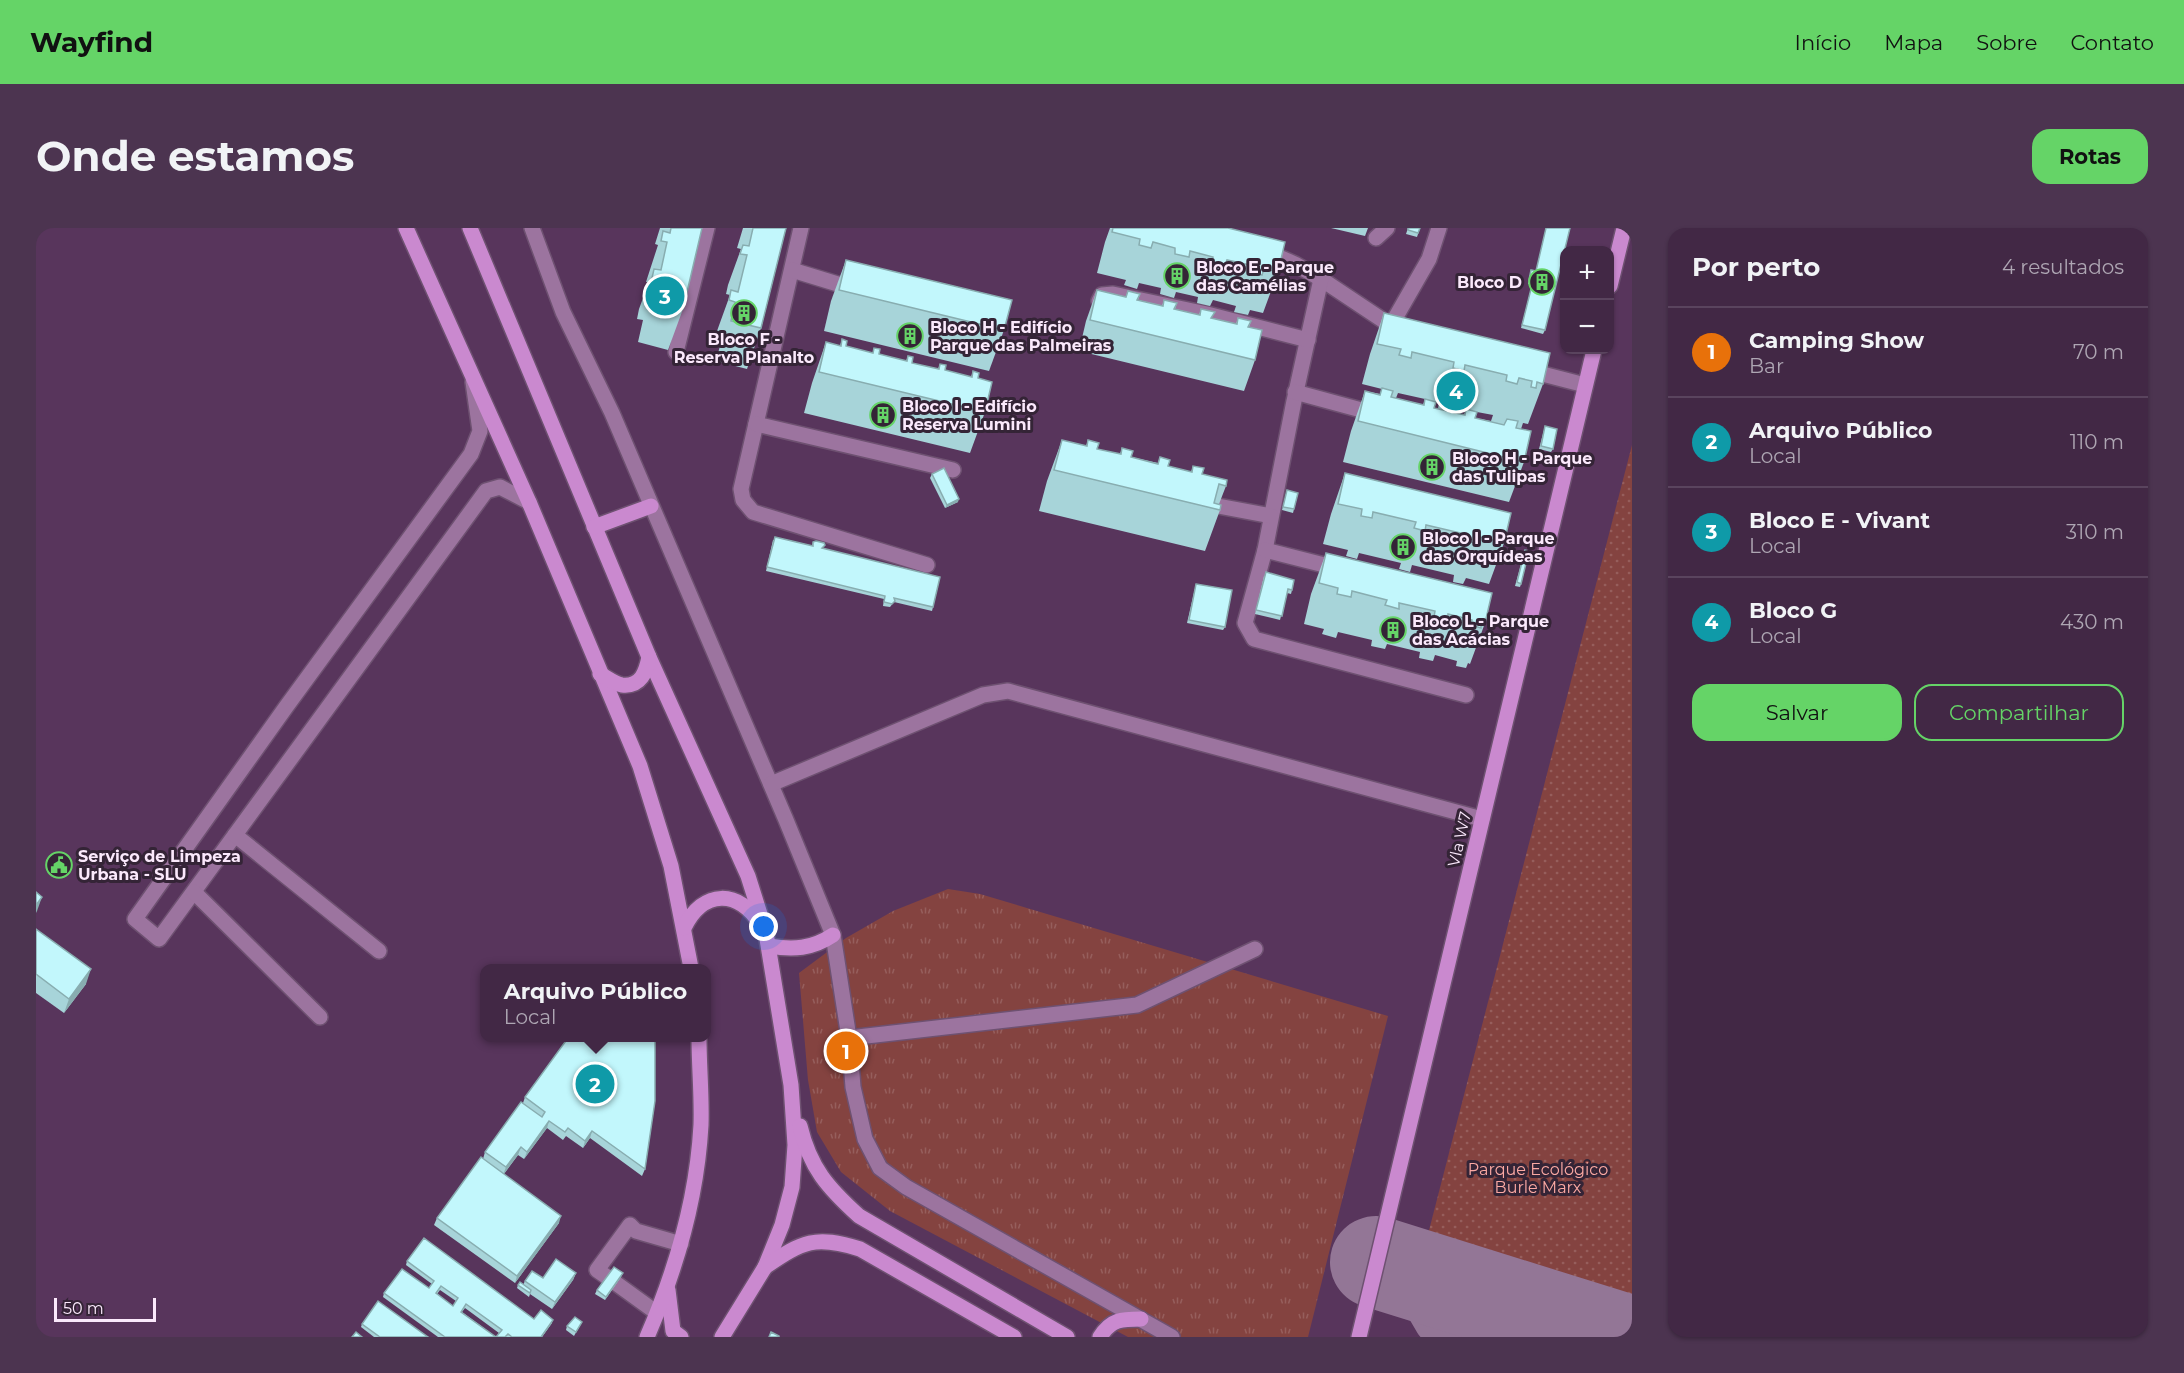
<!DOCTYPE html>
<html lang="pt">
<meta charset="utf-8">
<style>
:root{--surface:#422845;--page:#4c3450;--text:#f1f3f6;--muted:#aea6b3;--line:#5a445e;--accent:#65d467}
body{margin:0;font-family:Montserrat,sans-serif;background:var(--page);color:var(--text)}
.controls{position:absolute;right:18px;top:18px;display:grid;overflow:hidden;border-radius:12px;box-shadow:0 2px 4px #0004}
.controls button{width:54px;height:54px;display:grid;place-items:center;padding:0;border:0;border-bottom:2px solid var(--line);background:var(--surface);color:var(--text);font:30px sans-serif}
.scale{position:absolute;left:18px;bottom:15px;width:102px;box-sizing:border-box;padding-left:6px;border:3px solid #fbe9fc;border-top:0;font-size:16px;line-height:21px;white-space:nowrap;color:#fbe9fc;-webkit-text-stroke:4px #342436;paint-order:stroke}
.you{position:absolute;left:728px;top:699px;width:21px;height:21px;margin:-15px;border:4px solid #fff;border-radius:50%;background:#1a73e8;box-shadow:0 0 0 9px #1a73e833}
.badge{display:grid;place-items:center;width:39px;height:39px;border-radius:50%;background:var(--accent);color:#fff;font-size:20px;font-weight:700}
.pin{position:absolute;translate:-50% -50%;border:3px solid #fff;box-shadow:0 2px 6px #0006}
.popup{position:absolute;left:444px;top:736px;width:231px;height:78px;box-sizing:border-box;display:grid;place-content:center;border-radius:12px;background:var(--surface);filter:drop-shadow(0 2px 4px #0005);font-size:20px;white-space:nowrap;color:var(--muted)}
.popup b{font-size:22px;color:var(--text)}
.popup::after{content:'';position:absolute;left:50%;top:100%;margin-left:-12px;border:12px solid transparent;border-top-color:var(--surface)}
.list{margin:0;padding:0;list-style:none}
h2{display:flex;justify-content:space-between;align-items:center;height:78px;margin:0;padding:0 24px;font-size:26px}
h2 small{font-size:20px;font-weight:400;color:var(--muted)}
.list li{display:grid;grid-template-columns:39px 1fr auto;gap:18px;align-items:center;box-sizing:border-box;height:90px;padding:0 24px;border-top:2px solid var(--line)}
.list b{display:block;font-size:22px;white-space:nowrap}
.list p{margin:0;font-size:20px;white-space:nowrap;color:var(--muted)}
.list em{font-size:20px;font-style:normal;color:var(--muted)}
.actions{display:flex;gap:12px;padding:18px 24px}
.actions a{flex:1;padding:14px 0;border:2px solid var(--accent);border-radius:18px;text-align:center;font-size:21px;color:var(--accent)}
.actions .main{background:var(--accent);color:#111}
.map{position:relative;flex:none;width:1596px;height:1109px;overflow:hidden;border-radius:18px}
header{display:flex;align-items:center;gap:36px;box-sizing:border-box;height:84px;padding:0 30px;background:var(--accent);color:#111}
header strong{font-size:28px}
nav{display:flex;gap:33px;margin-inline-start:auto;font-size:21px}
.intro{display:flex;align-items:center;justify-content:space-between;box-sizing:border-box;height:144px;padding:0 36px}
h1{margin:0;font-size:42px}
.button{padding:15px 27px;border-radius:18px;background:var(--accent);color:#111;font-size:21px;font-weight:700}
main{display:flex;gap:36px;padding:0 36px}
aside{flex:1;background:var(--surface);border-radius:18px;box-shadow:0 2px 4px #0004}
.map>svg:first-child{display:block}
.grass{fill:url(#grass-tufts)}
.park{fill:url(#park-dots)}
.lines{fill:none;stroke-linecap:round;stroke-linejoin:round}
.taxiway{stroke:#937696;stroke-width:36}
.runway{stroke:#937696;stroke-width:92}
.minor-casing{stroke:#6e5171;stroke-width:18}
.major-casing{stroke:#6e5171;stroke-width:18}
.minor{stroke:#9c749f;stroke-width:15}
.major{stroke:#ca89cf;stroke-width:15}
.wall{fill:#a7d4d9;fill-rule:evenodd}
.shaded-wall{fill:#88adb0}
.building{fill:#c2f7fc;stroke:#88adb0;stroke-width:1.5;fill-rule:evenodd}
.labels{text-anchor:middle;stroke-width:6;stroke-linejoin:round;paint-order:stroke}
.poi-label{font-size:16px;font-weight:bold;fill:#fbe9fc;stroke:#342436;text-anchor:start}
.street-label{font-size:16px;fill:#fbe9fc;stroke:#342436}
.park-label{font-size:16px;fill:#fca9a3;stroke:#342436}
</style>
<header>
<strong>Wayfind</strong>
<nav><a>Início</a><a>Mapa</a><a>Sobre</a><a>Contato</a></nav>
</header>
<div class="intro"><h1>Onde estamos</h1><a class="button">Rotas</a></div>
<main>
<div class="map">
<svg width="1596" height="1109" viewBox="0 0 1596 1109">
<defs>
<pattern id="grass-tufts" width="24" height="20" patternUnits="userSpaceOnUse" patternTransform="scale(1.5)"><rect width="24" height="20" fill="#844340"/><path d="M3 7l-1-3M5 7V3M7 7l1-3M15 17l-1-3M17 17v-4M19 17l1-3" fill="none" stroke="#965e5c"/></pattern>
<pattern id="park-dots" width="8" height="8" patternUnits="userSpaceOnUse" patternTransform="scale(1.5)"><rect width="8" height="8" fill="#844340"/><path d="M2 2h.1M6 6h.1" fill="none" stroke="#965e5c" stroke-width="1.8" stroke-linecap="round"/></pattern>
</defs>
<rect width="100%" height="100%" fill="#58355c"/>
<polygon class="grass" points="912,661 944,666 1352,788 1272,1109 1092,1109 854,983 805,944 781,904 772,852 763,745 810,710 857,683"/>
<polygon class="park" points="1596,217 1596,1076 1390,1014"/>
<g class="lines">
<g class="taxiway">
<polyline points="1386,1049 1383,1072 1397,1096 1435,1109"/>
<polyline points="1530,1093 1532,1109"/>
</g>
<polyline class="runway" points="1340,1034 1580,1109"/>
<g class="minor-casing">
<g id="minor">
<polyline points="496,0 527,84 576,185 750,592 797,707 813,810 817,859 829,911 844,940 870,959 1136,1109"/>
<polyline points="765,0 705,261 707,272 717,284 891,337"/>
<polyline points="1340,10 1351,0"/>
<polyline points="1227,22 1259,36 1285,51 1363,103"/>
<polyline points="756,42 818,61"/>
<polyline points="1285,51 1258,173 1229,322 1209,395 1218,411 1430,467"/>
<polyline points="1065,77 1063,73 1066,67 1077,66 1171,86 1272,112"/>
<polyline points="1354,99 1393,31 1403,0"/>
<polyline points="640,124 671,0"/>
<polyline points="1491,142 1549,157"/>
<polyline points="437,154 444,203 435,226 250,479 99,691 123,711 450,263 464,259 493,274"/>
<polyline points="1259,164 1340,186"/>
<polyline points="720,196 917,242"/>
<polyline points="1166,275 1235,288"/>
<polyline points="1229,322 1304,341"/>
<polyline points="735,556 947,467 972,463 1446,591"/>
<polyline points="199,607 343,723"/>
<polyline points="158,664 284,789"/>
<polyline points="813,810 1101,777 1219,721"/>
<polyline points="571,1049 561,1042 594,997 600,1003 645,1016"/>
<polyline points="581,1056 621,1085"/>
</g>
</g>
<g class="major-casing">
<g id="major">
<polyline points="370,0 493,274 604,538 635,638 655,740"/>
<polyline points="434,0 613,429 712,648 730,705 755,857 759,917 756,959 746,997 729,1039 686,1109"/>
<polyline points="1574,58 1588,0"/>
<polyline points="558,299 615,278"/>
<path d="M564 446C570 449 579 456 586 457 605 459 610 444 613 429"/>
<path d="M648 700C667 661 703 661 725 697"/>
<path d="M733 718C757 722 776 721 797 707"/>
<path d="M764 898C774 940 792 960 823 988L1031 1109"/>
<path d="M729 1039C767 1013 779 1007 824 1021L978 1109"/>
<polyline points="632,1062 637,1103 645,1109"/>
<path d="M611 1109C640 1042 661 970 665 897 666 868 663 838 663 810"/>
<path d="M1064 1109C1075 1091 1086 1091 1105 1091"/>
<polyline points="1323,1109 1558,122"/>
</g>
</g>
<use href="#minor" class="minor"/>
<use href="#major" class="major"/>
</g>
<g class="wall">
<polygon points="624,0 666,0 647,81 632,122 602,114 607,92 601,91 603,81 613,54 610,54 622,17 619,16"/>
<polygon points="707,0 750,0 725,100 711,141 680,133 685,114 678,113 681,103 694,67 690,66 692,57 705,21 701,20"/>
<polygon points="1074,0 1192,0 1242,44 1227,85 1214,82 1212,87 1198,84 1200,78 1177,72 1174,78 1161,75 1162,69 1140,64 1138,70 1124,66 1125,60 1103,55 1101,61 1088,57 1090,52 1061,45 1069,14"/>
<polygon points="1295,0 1332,0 1329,8"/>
<polygon points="1372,0 1384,0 1381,9 1370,6"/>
<polygon points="810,32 968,102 953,143 788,103 795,73"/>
<polygon points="1495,42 1509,102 1507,106 1485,100 1496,57 1492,56"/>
<polygon points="1061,62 1090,69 1092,63 1104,66 1102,72 1126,78 1128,72 1141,75 1139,81 1163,87 1165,81 1176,90 1200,96 1202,90 1215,93 1213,99 1219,132 1208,163 1043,123 1050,93"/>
<path d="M1348 85 1507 156 1492 196 1487 195 1485 201 1488 234 1473 274 1307 234 1315 203 1329 163 1344 166 1346 161 1326 156 1334 126ZM1362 165 1389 171 1387 177 1360 170ZM1400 174H1403L1402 181 1398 180ZM1415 177 1441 184 1430 181 1428 187 1413 183ZM1441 184 1457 187 1455 193 1439 190Z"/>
<polygon points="806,111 810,118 837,125 838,120 843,126 870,133 872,128 876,135 902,141 904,136 909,142 935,149 937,143 942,150 949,184 934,225 768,185 776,155 790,114 804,118"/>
<polygon points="1508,202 1517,221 1515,224 1503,221"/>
<polygon points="1026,212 1050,218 1052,212 1061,221 1084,226 1086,220 1095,229 1122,235 1124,229 1132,238 1155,244 1157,238 1166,246 1190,258 1183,276 1184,282 1169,323 1003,283 1011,253"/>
<polygon points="1309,245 1468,315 1453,356 1430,350 1427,356 1417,354 1418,347 1376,337 1374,344 1363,341 1365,335 1323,325 1321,331 1310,328 1312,322 1287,316 1295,286"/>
<polygon points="896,246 922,274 909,280 894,250"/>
<polygon points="1251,262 1258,281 1257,285 1246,282"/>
<polygon points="737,312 776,318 777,314 788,321 897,379 896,383 858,374 854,379 847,378 848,371 730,343"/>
<polygon points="1489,322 1485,356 1484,359 1479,358"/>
<polygon points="1290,325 1449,395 1434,436 1432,435 1430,440 1420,438 1421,433 1399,427 1397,433 1383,430 1384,424 1351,416 1349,421 1335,418 1336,412 1302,404 1300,410 1286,406 1288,401 1268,396 1275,366"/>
<polygon points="1228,348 1256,362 1255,366 1251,365 1244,392 1219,386"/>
<polygon points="1160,356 1189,399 1187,402 1151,395"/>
<polygon points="0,701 50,756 28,785 0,765"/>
<polygon points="532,810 609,941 606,948 554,910 547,920 530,908 527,912 511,900 488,931 482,927 468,946 523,995 479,1055 398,997 401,990 447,931 449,924 487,875 489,869"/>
<path d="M371 1033 498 1091 516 1095 506 1109H460L463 1105 429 1080 426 1084 460 1109H402L347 1069 348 1065 393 1060 396 1056 370 1037ZM404 1062 420 1073 417 1078 401 1066Z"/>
<polygon points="540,1045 537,1052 516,1081 494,1066 493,1069 481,1060 482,1057 487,1057 489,1053"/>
<polygon points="585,1049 569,1072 559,1066 561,1062"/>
<polygon points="546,1094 538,1108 530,1102 531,1098"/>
<polygon points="326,1096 392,1109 338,1109 325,1099"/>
</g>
<g class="shaded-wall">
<polygon points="923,271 922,274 909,280 911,277"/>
<polygon points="6,669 1,683 0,685 0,677"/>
<polygon points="55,741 50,756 28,785 33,771"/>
<polygon points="513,893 511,900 488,931 491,924"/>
<polygon points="556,903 554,910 547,920 549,913"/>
<polygon points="485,919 482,927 467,947 470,939"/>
<polygon points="525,988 523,995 479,1055 481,1048"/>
<polygon points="540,1045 537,1052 516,1081 519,1074"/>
<polygon points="587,1045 585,1049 569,1072 570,1069"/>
<polygon points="517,1092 516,1095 506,1109 505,1109"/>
</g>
<g class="building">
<polygon points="635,0 666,0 647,81 617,74 622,52 616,50 618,41 625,42 631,14 625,13 627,3 634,5"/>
<polygon points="717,0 750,0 725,100 695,93 699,74 693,72 695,62 702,64 711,27 704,26 707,17 713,18"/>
<polygon points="1077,0 1192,0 1249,14 1242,44 1228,41 1226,47 1213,44 1214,37 1191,32 1189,38 1176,35 1177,29 1154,23 1153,29 1139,26 1139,20 1117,14 1115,20 1103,17 1104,11 1076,4"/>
<polygon points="1372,0 1384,0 1382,5 1372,2"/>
<polygon points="1510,0 1534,0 1509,102 1486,97 1497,53 1493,52 1495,42 1500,43"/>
<polygon points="810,32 976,72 968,102 803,62"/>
<polygon points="1061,62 1090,69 1092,63 1104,66 1101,72 1127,78 1128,72 1141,75 1138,81 1164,87 1165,81 1179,84 1175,90 1201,96 1202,90 1215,93 1212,99 1226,102 1219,132 1054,92"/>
<polygon points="1348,85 1514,125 1507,156 1501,154 1500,160 1495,159 1496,153 1483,150 1481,156 1470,153 1471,147 1429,137 1428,143 1417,140 1418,134 1376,124 1375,130 1363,127 1365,121 1341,116"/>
<polygon points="806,111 811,113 810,118 837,125 838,120 844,121 843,126 871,133 872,128 877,129 876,135 903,141 904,136 910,137 909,142 936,149 937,143 943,145 942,150 956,154 949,184 783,144 790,114 805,118"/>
<polygon points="1346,160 1357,163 1355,169 1388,177 1389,171 1400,174 1398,180 1429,187 1430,181 1441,184 1439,190 1468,197 1471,191 1482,193 1480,200 1495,203 1488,234 1322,193 1329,163 1344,167"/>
<polygon points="1509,198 1521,201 1517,221 1505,218"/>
<polygon points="1026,212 1051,218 1052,212 1063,215 1061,221 1085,226 1086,220 1097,223 1095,229 1122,236 1124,229 1134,232 1132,238 1156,244 1157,238 1168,240 1166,246 1191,252 1190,258 1183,256 1178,275 1185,277 1184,282 1018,242"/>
<polygon points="908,240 923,271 911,277 896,246"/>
<polygon points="1309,245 1475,285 1468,315 1444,309 1442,316 1431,313 1433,307 1390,297 1389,303 1378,300 1380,294 1337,284 1336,290 1325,288 1326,281 1302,276"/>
<polygon points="1251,262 1262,265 1258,281 1247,279"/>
<polygon points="739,309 777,318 777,314 780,313 788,315 789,317 786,320 904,349 897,379 858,370 859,373 856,376 848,374 849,368 731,339"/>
<polygon points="1489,322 1493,323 1485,356 1481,354"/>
<polygon points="1290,325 1456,365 1449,395 1445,394 1445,400 1435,397 1436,392 1412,386 1412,393 1398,389 1399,383 1363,375 1363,381 1349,377 1351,372 1316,363 1315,369 1301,366 1302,360 1283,355"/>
<polygon points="1230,344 1258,352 1256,362 1252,361 1246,388 1220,382"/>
<polygon points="1160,356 1196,362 1189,399 1153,392"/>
<polygon points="0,664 6,669 0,677"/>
<polygon points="0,701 55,741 33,771 0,746"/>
<polygon points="532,810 619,810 619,873 609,941 556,903 549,913 532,900 529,904 513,893 491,924 485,919 470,939 449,924 485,874 506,889 509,884 489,869"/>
<polygon points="445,929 525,988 481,1048 401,990"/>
<path d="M388 1010 498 1091 505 1082 517 1092 505 1109H476L472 1106 469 1109H460L466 1102 430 1076 425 1084 460 1109H409L348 1065 366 1041 393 1060 398 1053 371 1033ZM405 1058 422 1070 417 1078 400 1065Z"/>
<polygon points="520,1031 540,1045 519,1074 489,1053 496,1043 507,1050"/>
<polygon points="578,1039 587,1045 570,1069 561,1062"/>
<polygon points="484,1054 495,1062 494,1065 482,1057"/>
<polygon points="342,1073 392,1109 344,1109 326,1096"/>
<polygon points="539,1089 546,1094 540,1104 531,1098"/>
<polygon points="320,1104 326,1109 316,1109"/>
<polygon points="735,1104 743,1108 743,1109 733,1109"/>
</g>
<defs>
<g id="building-ring" transform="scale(1.35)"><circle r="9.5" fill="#342436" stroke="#65d467" stroke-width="1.5"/><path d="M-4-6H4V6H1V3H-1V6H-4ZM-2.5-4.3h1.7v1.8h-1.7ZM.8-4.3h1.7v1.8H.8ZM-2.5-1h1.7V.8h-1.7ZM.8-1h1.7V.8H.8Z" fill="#65d467"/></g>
<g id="civic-ring" transform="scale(1.35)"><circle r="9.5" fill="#342436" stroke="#65d467" stroke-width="1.5"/><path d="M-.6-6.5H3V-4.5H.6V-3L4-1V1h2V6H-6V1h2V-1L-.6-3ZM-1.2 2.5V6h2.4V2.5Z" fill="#65d467"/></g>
</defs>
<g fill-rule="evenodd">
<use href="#building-ring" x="1141" y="48"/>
<use href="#building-ring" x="1506" y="54"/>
<use href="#building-ring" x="708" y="85"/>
<use href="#building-ring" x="874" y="108"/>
<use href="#building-ring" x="847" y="187"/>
<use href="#building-ring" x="1396" y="239"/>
<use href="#building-ring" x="1367" y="319"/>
<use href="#building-ring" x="1357" y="402"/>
<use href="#civic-ring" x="23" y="637"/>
</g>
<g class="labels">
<g class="poi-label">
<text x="1160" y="45">Bloco E - Parque<tspan x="1160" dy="18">das Camélias</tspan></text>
<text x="1486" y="60" text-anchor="end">Bloco D</text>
<text x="894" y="105">Bloco H - Edifício<tspan x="894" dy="18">Parque das Palmeiras</tspan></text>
<text x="708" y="117" text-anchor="middle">Bloco F -<tspan x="708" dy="18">Reserva Planalto</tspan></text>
<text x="866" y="184">Bloco I - Edifício<tspan x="866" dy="18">Reserva Lumini</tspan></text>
<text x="1416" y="236">Bloco H - Parque<tspan x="1416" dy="18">das Tulipas</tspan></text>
<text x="1386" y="316">Bloco I - Parque<tspan x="1386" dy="18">das Orquídeas</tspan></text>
<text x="1376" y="399">Bloco L - Parque<tspan x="1376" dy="18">das Acácias</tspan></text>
<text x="42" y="634">Serviço de Limpeza<tspan x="42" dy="18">Urbana - SLU</tspan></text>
</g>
<g class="street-label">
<text transform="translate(1423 611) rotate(-77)" y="6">Vla W7</text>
</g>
<g class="park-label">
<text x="1502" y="947">Parque Ecológico<tspan x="1502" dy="18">Burle Marx</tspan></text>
</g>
</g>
</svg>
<div class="controls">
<button>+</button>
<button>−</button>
</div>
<div class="scale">50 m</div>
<div class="you"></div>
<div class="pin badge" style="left:810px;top:823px;background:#e8710a">1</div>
<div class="pin badge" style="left:559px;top:856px;background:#0f9aa8">2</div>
<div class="popup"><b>Arquivo Público</b>Local</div>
<div class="pin badge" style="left:629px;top:68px;background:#0f9aa8">3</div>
<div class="pin badge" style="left:1420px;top:163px;background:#0f9aa8">4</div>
</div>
<aside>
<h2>Por perto<small>4 resultados</small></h2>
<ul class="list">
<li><span class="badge" style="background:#e8710a">1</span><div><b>Camping Show</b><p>Bar</p></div><em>70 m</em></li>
<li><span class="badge" style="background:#0f9aa8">2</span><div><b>Arquivo Público</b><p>Local</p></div><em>110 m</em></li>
<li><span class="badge" style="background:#0f9aa8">3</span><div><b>Bloco E - Vivant</b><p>Local</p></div><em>310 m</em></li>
<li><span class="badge" style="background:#0f9aa8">4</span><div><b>Bloco G</b><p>Local</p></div><em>430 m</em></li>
</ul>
<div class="actions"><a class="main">Salvar</a><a>Compartilhar</a></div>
</aside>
</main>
